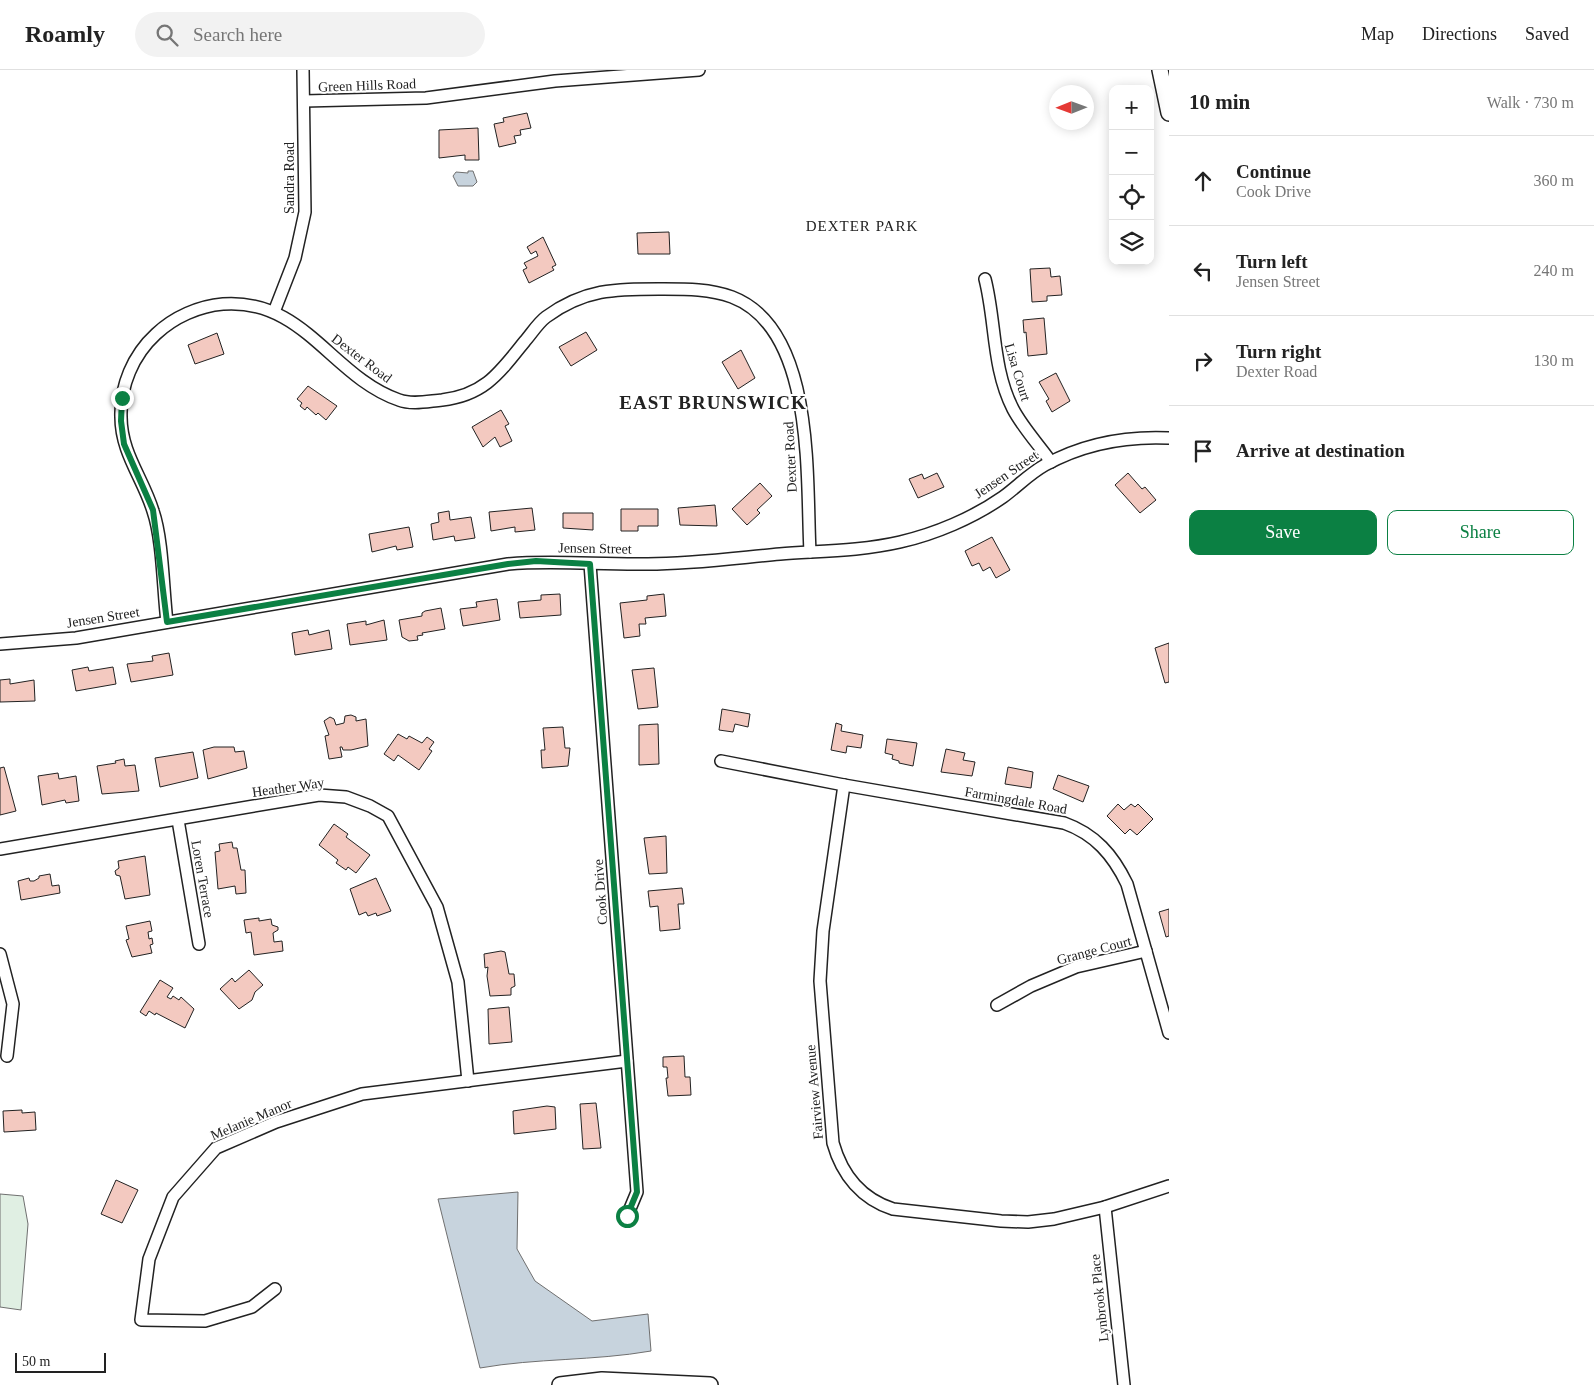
<!DOCTYPE html>
<meta charset="utf-8">
<style>
:root{--surface:#fff;--page:#f2f2f2;--text:#222;--muted:#767676;--line:#e0e0e0;--accent:#0b8043}
body{margin:0;font-family:"Times New Roman",serif;background:var(--page);color:var(--text)}
.controls{position:absolute;right:15px;top:15px;display:grid;overflow:hidden;border-radius:10px;box-shadow:0 2px 12px #0003}
.controls button{width:45px;height:45px;display:grid;place-items:center;padding:0;border:0;border-bottom:1px solid var(--line);background:var(--surface);color:var(--text);font:25px sans-serif}
.compass{position:absolute;left:1049px;top:15px;width:45px;height:45px;border-radius:50%;background:var(--surface);box-shadow:0 2px 12px #0003;rotate:269deg}
.scale{position:absolute;left:15px;bottom:12px;width:91px;box-sizing:border-box;padding-left:5px;border:2px solid #222;border-top:0;font-size:14px;line-height:18px;white-space:nowrap;color:#222;-webkit-text-stroke:4px #fff;paint-order:stroke}
.stop{position:absolute;width:15px;height:15px;margin:-11px;border:4px solid #0b8043;border-radius:50%;background:#fff}
.stop.end{background:#0b8043;border-color:#fff;box-shadow:0 1px 5px #0008}
.list{margin:0;padding:0;list-style:none}
h2{display:flex;justify-content:space-between;align-items:center;height:65px;margin:0;padding:0 20px;font-size:21px}
h2 small{font-size:16px;font-weight:400;color:var(--muted)}
.list li{display:grid;grid-template-columns:32px 1fr auto;gap:15px;align-items:center;box-sizing:border-box;height:90px;padding:0 20px;border-top:1px solid var(--line)}
.list b{display:block;font-size:19px;white-space:nowrap}
.list p{margin:0;font-size:16px;white-space:nowrap;color:var(--muted)}
.list em{font-size:16px;font-style:normal;color:var(--muted)}
.actions{display:flex;gap:10px;padding:15px 20px}
.actions a{flex:1;padding:11px 0;border:1px solid var(--accent);border-radius:10px;text-align:center;font-size:18px;color:var(--accent)}
.actions .main{background:var(--accent);color:#fff}
.icon{flex:none;width:28px;height:28px;fill:none;stroke:currentColor;stroke-width:2;stroke-linecap:round;stroke-linejoin:round}
.map{position:relative;flex:none;width:1169px;height:1315px;overflow:hidden}
header{display:flex;align-items:center;gap:30px;box-sizing:border-box;height:70px;padding:0 25px;background:var(--surface);border-bottom:1px solid var(--line)}
header strong{font-size:24px}
nav{display:flex;gap:28px;margin-inline-start:auto;font-size:18px}
.search{width:350px;height:45px;background:var(--page);display:flex;align-items:center;gap:12px;box-sizing:border-box;padding:0 18px;border-radius:28px;color:var(--muted);font-size:19px}
main{display:flex}
aside{flex:1;background:var(--surface)}
.map>svg:first-child{display:block}
.green{fill:#e0efe3;stroke:#6f6f6f}
.water{fill:#c7d3dd;stroke:#6f6f6f}
.building{fill:#f3c9c0;stroke:#222}
.lines{fill:none;stroke-linecap:round;stroke-linejoin:round}
.street-casing{stroke:#222;stroke-width:14}
.secondary-casing{stroke:#222;stroke-width:18}
.street{stroke:#fff;stroke-width:11}
.secondary{stroke:#fff;stroke-width:15}
.route{stroke:#0b8043;stroke-width:6}
.labels{text-anchor:middle;stroke-width:4;stroke-linejoin:round;paint-order:stroke}
.street-label{font-size:14px;fill:#222;stroke:#fff}
.neighbourhood-label{font-size:15px;letter-spacing:1px;fill:#222;stroke:#fff}
.district-label{font-size:19px;font-weight:bold;letter-spacing:1px;fill:#222;stroke:#fff}
</style>
<header>
<strong>Roamly</strong>
<div class="search"><svg class="icon" aria-label="search" viewBox="0 0 24 24"><circle cx="10" cy="10" r="6"/><path d="M15 15l6 6"/></svg>Search here</div>
<nav><a>Map</a><a>Directions</a><a>Saved</a></nav>
</header>
<main>
<div class="map">
<svg width="1169" height="1315" viewBox="0 0 1169 1315">
<rect width="100%" height="100%" fill="#fff"/>
<polygon class="green" points="0,1124 23,1126 28,1154 21,1240 0,1237"/>
<g class="water">
<polygon points="468,101 473,101 477,112 473,116 458,116 453,106 456,102 468,103"/>
<path d="M518 1122 517 1179 535 1211 592 1251 648 1244 651 1281C594 1291 536 1288 480 1298L438 1129Z"/>
</g>
<g class="building">
<polygon points="527,43 531,58 520,60 521,65 514,66 516,73 499,77 494,54 504,52 503,48"/>
<polygon points="478,58 479,90 465,90 465,85 439,88 439,60"/>
<polygon points="669,162 670,184 638,184 637,163"/>
<polygon points="543,167 556,195 552,197 554,200 529,213 523,200 527,198 524,193 538,186 536,181 531,184 527,177"/>
<polygon points="1050,198 1051,207 1060,206 1062,225 1047,226 1047,231 1032,232 1030,199"/>
<polygon points="1044,248 1047,284 1028,286 1026,262 1024,263 1023,250"/>
<polygon points="586,262 597,280 571,296 559,277"/>
<polygon points="217,263 224,284 195,294 188,275"/>
<polygon points="741,280 755,308 738,319 722,292"/>
<polygon points="1056,303 1070,331 1052,342 1046,331 1049,329 1039,312"/>
<polygon points="308,316 337,336 326,350 318,343 316,345 307,337 305,340 300,336 302,333 297,329"/>
<polygon points="501,340 509,354 505,356 512,371 500,377 495,367 483,377 472,357"/>
<polygon points="937,403 944,417 918,428 909,409 922,404 924,409"/>
<polygon points="1128,403 1142,419 1145,417 1156,430 1140,443 1115,415"/>
<polygon points="760,413 772,426 757,440 760,443 747,455 732,439"/>
<polygon points="715,435 717,456 680,455 678,438"/>
<polygon points="532,438 535,460 515,462 515,457 491,461 489,442"/>
<polygon points="621,439 658,439 658,456 638,456 638,461 621,461"/>
<polygon points="449,441 450,450 471,447 475,468 455,471 454,466 433,470 431,454 439,452 438,443"/>
<polygon points="563,443 593,443 593,460 563,458"/>
<polygon points="409,457 413,477 397,480 396,476 372,482 369,464"/>
<polygon points="992,467 1010,500 996,508 990,497 983,501 979,493 972,496 965,481"/>
<polygon points="560,524 561,545 520,548 518,532 541,530 541,525"/>
<polygon points="664,524 666,546 645,548 646,554 639,554 640,566 624,568 620,533 647,530 647,526"/>
<polygon points="497,529 500,550 463,556 460,539 477,537 476,532"/>
<polygon points="441,538 445,559 422,563 423,565 417,566 418,570 409,571 402,567 399,550 422,546 422,543 425,541"/>
<polygon points="384,550 387,570 350,575 347,554 366,551 366,555"/>
<polygon points="308,560 309,565 329,560 332,579 295,585 292,563"/>
<polygon points="1169,573 1169,612 1165,613 1155,578"/>
<polygon points="169,583 173,605 131,612 127,594 153,591 152,586"/>
<polygon points="88,597 89,601 113,597 116,614 76,621 72,600"/>
<polygon points="654,598 658,637 638,639 632,600"/>
<polygon points="10,609 10,614 34,610 35,631 0,632 0,610"/>
<polygon points="722,639 750,644 748,657 735,654 733,662 719,660"/>
<polygon points="351,645 356,647 356,651 366,649 368,676 351,680 343,680 342,677 340,677 342,687 329,689 325,666 329,665 324,651 330,647 334,649 336,655 344,653 345,646"/>
<polygon points="836,653 842,655 841,661 863,665 861,678 847,676 846,683 831,680"/>
<polygon points="658,654 659,694 639,695 639,655"/>
<polygon points="563,657 565,678 570,678 568,696 542,698 541,680 545,680 543,658"/>
<polygon points="398,664 407,669 409,666 422,673 427,667 434,672 429,679 432,681 419,700 398,685 394,691 384,684"/>
<polygon points="887,669 917,673 913,696 899,693 899,691 892,689 893,685 885,683"/>
<polygon points="214,677 234,677 235,682 244,681 247,698 208,709 203,680"/>
<polygon points="946,679 965,683 963,690 975,692 972,706 941,702"/>
<polygon points="193,682 198,708 160,717 155,688"/>
<polygon points="124,689 125,696 135,695 139,721 102,724 97,696 116,693 115,691"/>
<polygon points="4,697 16,741 0,745 0,698"/>
<polygon points="1008,697 1033,702 1031,718 1005,714"/>
<polygon points="58,703 59,709 76,706 79,731 66,733 65,730 42,735 38,706"/>
<polygon points="1058,705 1089,716 1083,732 1053,719"/>
<polygon points="1118,734 1124,740 1131,734 1135,737 1138,734 1153,749 1137,765 1130,759 1125,764 1107,746"/>
<polygon points="334,754 348,764 346,767 370,785 356,803 348,797 346,800 336,793 338,790 333,786 319,775"/>
<polygon points="666,766 667,803 649,804 644,768"/>
<polygon points="232,772 233,778 237,778 241,800 245,800 246,823 236,824 235,816 218,819 215,782 220,781 219,774"/>
<polygon points="145,786 150,825 125,829 120,806 116,805 115,801 119,798 118,791"/>
<polygon points="50,804 52,816 59,815 60,823 21,830 18,811 29,808 30,811 34,811 39,808 39,806"/>
<polygon points="376,808 391,841 377,846 376,843 368,846 366,842 359,845 350,819"/>
<polygon points="682,818 684,834 678,834 680,859 660,861 658,836 650,837 648,821"/>
<polygon points="1169,839 1169,866 1166,867 1159,842"/>
<polygon points="259,848 259,851 271,849 272,855 278,857 278,860 273,863 274,872 282,871 283,881 254,885 251,862 246,863 244,850"/>
<polygon points="150,851 152,861 148,862 149,869 152,868 153,874 150,875 152,883 132,887 126,870 129,869 126,856"/>
<polygon points="501,881 505,882 509,904 514,904 515,916 511,918 511,925 490,926 487,906 488,897 485,898 484,884"/>
<polygon points="249,900 263,915 255,922 252,930 239,939 220,919 232,908 235,912"/>
<polygon points="160,910 173,918 167,927 171,929 173,926 179,930 181,927 194,939 185,958 156,943 155,945 149,941 146,946 140,942"/>
<polygon points="509,937 512,972 489,974 488,939"/>
<polygon points="684,986 685,1007 690,1007 691,1025 668,1026 666,1008 668,1008 667,997 663,997 663,987"/>
<polygon points="596,1033 601,1078 583,1079 580,1034"/>
<polygon points="547,1036 555,1037 556,1059 514,1064 513,1041"/>
<polygon points="22,1040 22,1043 35,1042 36,1060 4,1062 3,1041"/>
<polygon points="116,1110 138,1120 122,1153 101,1144"/>
</g>
<g class="lines">
<g class="street-casing">
<g id="street">
<polyline points="304,31 426,28 555,11 699,0"/>
<path d="M985 209C996 252 992 298 1013 339 1023 358 1039 375 1051 392"/>
<polyline points="274,242 295,188 305,142 303,0"/>
<polyline points="590,494 637,1122 627,1146"/>
<path d="M167 552C163 520 163 470 153 441 143 408 121 383 121 347 120 316 133 285 156 264 174 247 199 236 223 234 304 228 332 307 399 330 412 335 429 331 442 330 485 325 500 302 525 271 532 263 538 253 546 247 586 218 617 219 664 219 687 219 710 219 732 227 816 259 806 409 810 482"/>
<path d="M0 574 76 568 508 494C555 490 601 495 648 494 692 494 736 488 780 484 819 481 861 481 900 472 935 464 973 448 1003 427 1018 416 1029 404 1045 395 1083 374 1126 366 1169 368"/>
<path d="M721 691 844 715 1064 753C1095 764 1113 785 1127 814L1169 963"/>
<path d="M844 715 823 861 820 911 833 1073C842 1105 862 1129 893 1139L1001 1151 1028 1152 1054 1149 1105 1137 1169 1116"/>
<polyline points="178,750 199,874"/>
<polyline points="0,779 319,725 346,727 370,736 388,746 437,837 458,912 468,1011"/>
<polyline points="0,884 13,934 7,986"/>
<polyline points="997,935 1031,916 1076,897 1146,881"/>
<polyline points="1105,1137 1124,1315"/>
<polyline points="275,1219 252,1237 205,1251 141,1250 149,1189 173,1127 216,1078 276,1052 362,1024 627,991"/>
</g>
</g>
<g class="secondary-casing">
<g id="secondary">
<polyline points="1160,0 1169,43"/>
<polyline points="560,1315 602,1310 710,1315"/>
</g>
</g>
<use href="#street" class="street"/>
<use href="#secondary" class="secondary"/>
</g>
<g class="lines">
<polyline class="route" points="122,328 121,351 124,374 153,440 167,552 508,494 536,491 590,494 637,1122 627,1146"/>
</g>
<g class="labels">
<g class="street-label">
<text transform="translate(367 15) rotate(-2)" y="5">Green Hills Road</text>
<text transform="translate(289 108) rotate(-90)" y="5">Sandra Road</text>
<text transform="translate(362 288) rotate(37)" y="5">Dexter Road</text>
<text transform="translate(1018 302) rotate(73)" y="5">Lisa Court</text>
<text transform="translate(790 387) rotate(-93)" y="5">Dexter Road</text>
<text transform="translate(1006 404) rotate(-34)" y="5">Jensen Street</text>
<text transform="translate(595 478) rotate(1)" y="5">Jensen Street</text>
<text transform="translate(103 547) rotate(-9)" y="5">Jensen Street</text>
<text transform="translate(288 717) rotate(-8)" y="5">Heather Way</text>
<text transform="translate(1016 730) rotate(10)" y="5">Farmingdale Road</text>
<text transform="translate(203 809) rotate(80)" y="5">Loren Terrace</text>
<text transform="translate(600 822) rotate(-94)" y="5">Cook Drive</text>
<text transform="translate(1094 880) rotate(-15)" y="5">Grange Court</text>
<text transform="translate(814 1022) rotate(-95)" y="5">Fairview Avenue</text>
<text transform="translate(251 1049) rotate(-23)" y="5">Melanie Manor</text>
<text transform="translate(1099 1228) rotate(-96)" y="5">Lynbrook Place</text>
</g>
<g class="neighbourhood-label">
<text x="862" y="161">DEXTER PARK</text>
</g>
<g class="district-label">
<text x="713" y="339">EAST BRUNSWICK</text>
</g>
</g>
</svg>
<div class="controls">
<button>+</button>
<button>−</button>
<button><svg class="icon" aria-label="locate" viewBox="0 0 24 24"><circle cx="12" cy="12" r="6"/><path d="M12 2v4M12 18v4M2 12h4M18 12h4"/></svg></button>
<button><svg class="icon" aria-label="layers" viewBox="0 0 24 24"><path d="M12 4l9 5-9 5-9-5zM3 14l9 5 9-5"/></svg></button>
</div>
<svg class="compass" viewBox="-18 -18 36 36"><path d="M0-13l5 13h-10z" fill="#e53935"/><path d="M0 13l5-13h-10z" fill="#767676"/></svg>
<div class="scale">50 m</div>
<div class="stop" style="left:627px;top:1146px"></div>
<div class="stop end" style="left:122px;top:328px"></div>
</div>
<aside>
<h2>10 min<small>Walk · 730 m</small></h2>
<ul class="list">
<li><svg class="icon" aria-label="ahead" viewBox="0 0 24 24"><path d="M12 20V5M6 11l6-6 6 6"/></svg><div><b>Continue</b><p>Cook Drive</p></div><em>360 m</em></li>
<li><svg class="icon" aria-label="left" viewBox="0 0 24 24"><path d="M17 20v-9H6M10 6l-5 5 5 5"/></svg><div><b>Turn left</b><p>Jensen Street</p></div><em>240 m</em></li>
<li><svg class="icon" aria-label="right" viewBox="0 0 24 24"><path d="M7 20v-9h11M14 6l5 5-5 5"/></svg><div><b>Turn right</b><p>Dexter Road</p></div><em>130 m</em></li>
<li><svg class="icon" aria-label="arrive" viewBox="0 0 24 24"><path d="M6 21V4h12l-3 4 3 4H6"/></svg><div><b>Arrive at destination</b></div></li>
</ul>
<div class="actions"><a class="main">Save</a><a>Share</a></div>
</aside>
</main>
